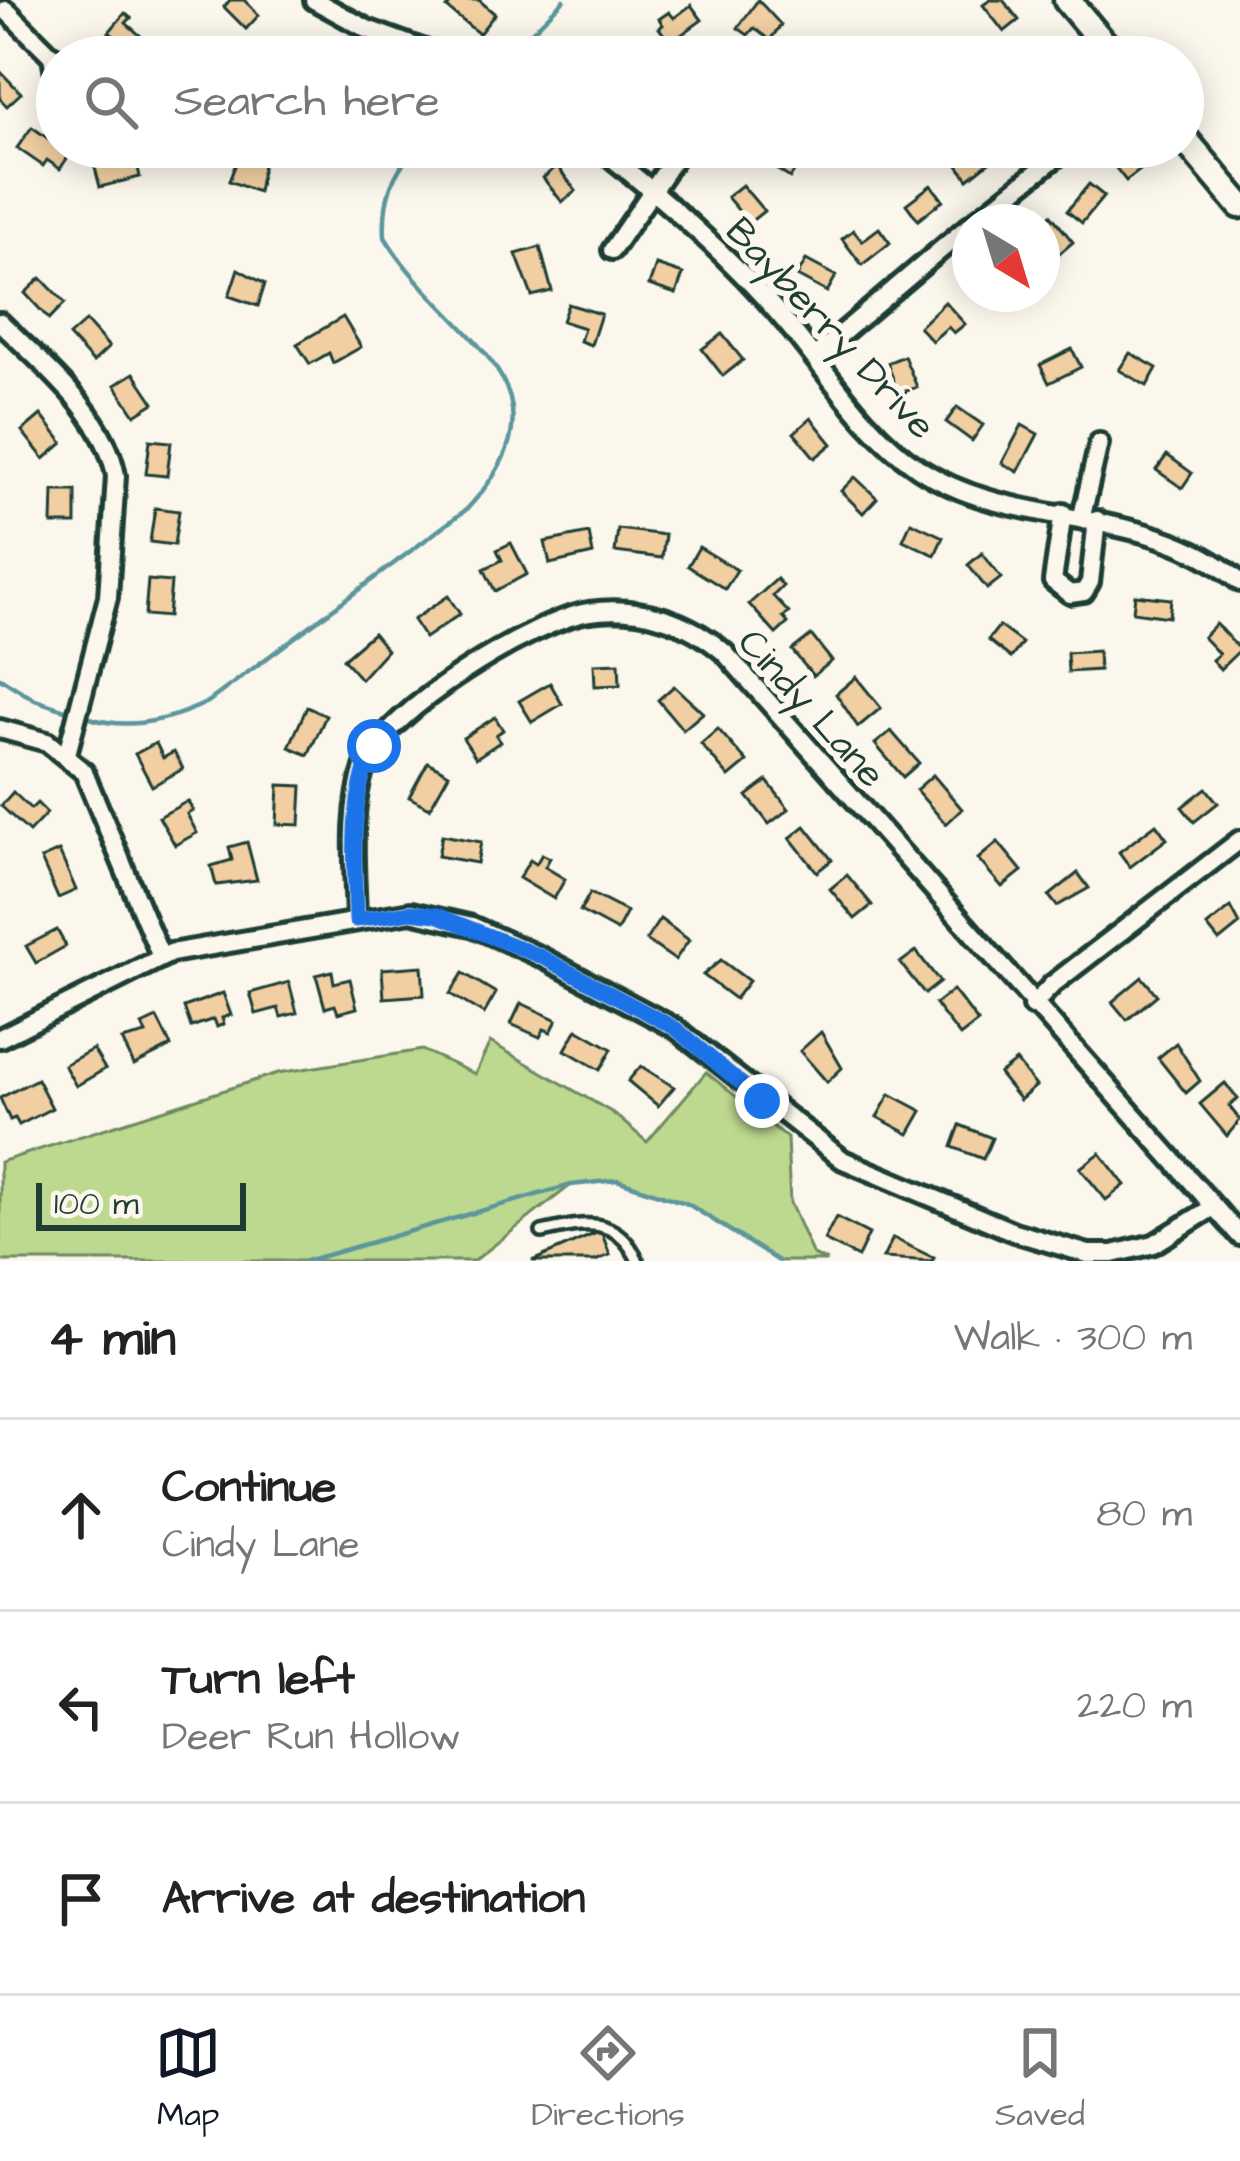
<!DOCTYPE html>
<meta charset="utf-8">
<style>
:root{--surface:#fff;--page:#f2f2f2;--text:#222;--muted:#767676;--line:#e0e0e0;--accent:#111827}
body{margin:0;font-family:"Architects Daughter",sans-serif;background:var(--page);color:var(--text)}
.compass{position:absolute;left:952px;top:204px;width:108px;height:108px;border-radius:50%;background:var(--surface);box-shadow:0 6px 30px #0003;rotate:142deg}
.scale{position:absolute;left:36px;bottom:30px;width:210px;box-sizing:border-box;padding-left:12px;border:6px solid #1f3d34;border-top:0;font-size:33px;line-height:42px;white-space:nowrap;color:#1f3d34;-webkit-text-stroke:9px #fbf7ec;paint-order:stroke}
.stop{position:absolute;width:36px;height:36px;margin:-27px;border:9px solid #1a73e8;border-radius:50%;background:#fff}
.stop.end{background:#1a73e8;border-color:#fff;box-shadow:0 3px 12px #0008}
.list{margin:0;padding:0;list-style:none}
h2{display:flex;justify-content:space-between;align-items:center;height:156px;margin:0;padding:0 48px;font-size:51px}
h2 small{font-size:39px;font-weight:400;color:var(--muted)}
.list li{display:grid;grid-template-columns:78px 1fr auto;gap:36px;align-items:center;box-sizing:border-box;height:192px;padding:0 48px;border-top:3px solid var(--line)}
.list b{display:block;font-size:45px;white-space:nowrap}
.list p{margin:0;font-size:39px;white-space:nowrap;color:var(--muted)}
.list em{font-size:39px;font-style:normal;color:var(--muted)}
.icon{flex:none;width:66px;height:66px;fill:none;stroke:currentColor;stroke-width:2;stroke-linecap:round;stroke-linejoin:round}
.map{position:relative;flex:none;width:1240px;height:1261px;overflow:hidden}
.search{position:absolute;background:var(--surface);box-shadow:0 6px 30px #0003;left:36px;right:36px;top:36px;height:132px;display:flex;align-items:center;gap:30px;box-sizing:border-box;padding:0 42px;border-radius:66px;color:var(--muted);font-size:45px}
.sheet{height:732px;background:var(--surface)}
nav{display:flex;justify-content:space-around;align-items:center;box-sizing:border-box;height:168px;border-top:3px solid var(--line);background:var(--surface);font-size:33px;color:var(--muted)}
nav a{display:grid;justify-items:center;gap:6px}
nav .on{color:var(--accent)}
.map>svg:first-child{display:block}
.green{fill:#bdd88f;stroke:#6e8a62;stroke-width:3}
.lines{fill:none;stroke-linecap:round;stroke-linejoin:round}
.stream{stroke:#5c969c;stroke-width:4.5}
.building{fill:#f1cfa2;stroke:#1f3d34;stroke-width:3}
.lane-casing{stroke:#1f3d34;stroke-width:18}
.street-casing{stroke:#1f3d34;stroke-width:26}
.secondary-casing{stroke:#1f3d34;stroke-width:33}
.lane{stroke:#fbf7ec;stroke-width:9}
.street{stroke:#fbf7ec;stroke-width:16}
.secondary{stroke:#fbf7ec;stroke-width:24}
.route{stroke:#1a73e8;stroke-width:15}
.labels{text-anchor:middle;stroke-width:12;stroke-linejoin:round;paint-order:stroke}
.street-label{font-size:39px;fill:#1f3d34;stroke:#fbf7ec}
</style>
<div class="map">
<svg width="1240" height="1261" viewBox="0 0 1240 1261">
<rect width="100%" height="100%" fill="#fbf7ec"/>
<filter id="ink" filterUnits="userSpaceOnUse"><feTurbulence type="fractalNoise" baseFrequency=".00833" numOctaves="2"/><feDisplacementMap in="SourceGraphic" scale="24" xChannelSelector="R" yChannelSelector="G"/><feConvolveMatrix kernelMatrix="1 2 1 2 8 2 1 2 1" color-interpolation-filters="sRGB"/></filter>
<g filter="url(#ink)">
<polygon class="green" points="490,1042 613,1113 647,1142 706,1072 787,1138 790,1203 813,1255 827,1261 778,1261 688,1204 617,1180 571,1185 474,1261 0,1261 0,1162 278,1073 422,1050 475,1074"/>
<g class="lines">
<g class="stream">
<polyline points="506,57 564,0"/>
<polyline points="0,678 35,700 68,711"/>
<path d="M90 718C130 731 171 720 208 702L467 509C585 382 444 337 385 237 383 200 391 173 417 147"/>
<polyline points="306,1261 571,1185 617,1180 688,1204 778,1261"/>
</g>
</g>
<g class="building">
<polygon points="230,0 244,0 259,15 246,29 224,7"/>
<polygon points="453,0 479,0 495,14 479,34 447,8"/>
<polygon points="758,0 781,25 770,40 754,28 748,35 738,28"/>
<polygon points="990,0 1003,0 1019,20 1004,32 983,5"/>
<polygon points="691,5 702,20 670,43 659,28 663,25 659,19 669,12 674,18"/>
<polygon points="125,13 131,18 126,23 143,38 132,51 109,32"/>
<polygon points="0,71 21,93 7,106 0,99"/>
<polygon points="32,127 70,154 60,169 47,160 43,166 17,148"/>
<polygon points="769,147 794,147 805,155 790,178 761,159"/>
<polygon points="978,147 993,159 968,179 957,164"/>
<polygon points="1133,147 1145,147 1148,164 1126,181 1112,163"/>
<polygon points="241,151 264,159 258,192 229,181"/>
<polygon points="135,154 140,177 100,187 94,164"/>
<polygon points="557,166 576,191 562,202 543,178"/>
<polygon points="1089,184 1104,196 1082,223 1067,211"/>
<polygon points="742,185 764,211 749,223 727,197"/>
<polygon points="931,185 943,200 918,220 906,204"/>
<polygon points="1051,215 1073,242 1059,254 1050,243 1042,249 1042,223"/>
<polygon points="879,228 890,243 862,265 842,239 853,230 862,241"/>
<polygon points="540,247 552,291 532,296 516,254"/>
<polygon points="806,260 836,276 827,292 797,276"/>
<polygon points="656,265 683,274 676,294 649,285"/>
<polygon points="238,269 265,284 258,306 229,296"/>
<polygon points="41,278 65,303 49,319 25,293"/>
<polygon points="945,302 965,324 954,333 948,327 932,341 919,327"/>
<polygon points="568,304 601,314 591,345 580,341 584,328 562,321"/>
<polygon points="343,317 361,347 333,363 329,353 310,364 297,344"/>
<polygon points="86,321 109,347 93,362 69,336"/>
<polygon points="722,334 743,360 723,376 702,349"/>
<polygon points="1072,349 1081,367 1049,383 1040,365"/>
<polygon points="1130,353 1157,368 1147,386 1119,370"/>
<polygon points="904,356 917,387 899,394 887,363"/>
<polygon points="134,373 154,403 135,415 115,385"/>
<polygon points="957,407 983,425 972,441 946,422"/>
<polygon points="41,415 63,443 44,459 22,431"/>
<polygon points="811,418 832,444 815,458 794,433"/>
<polygon points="1022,425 1038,434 1018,472 1002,463"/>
<polygon points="150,440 171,442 167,476 146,474"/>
<polygon points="1167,455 1192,473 1182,488 1156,470"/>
<polygon points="855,477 877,498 863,513 841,491"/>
<polygon points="53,491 76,491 76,524 52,524"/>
<polygon points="155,508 179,511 174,545 150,542"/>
<polygon points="911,522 943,537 935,555 903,540"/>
<polygon points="618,529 665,535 662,558 615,552"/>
<polygon points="589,533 593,554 550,564 545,542"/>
<polygon points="511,543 527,574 495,591 484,569 502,560 497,550"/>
<polygon points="699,547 737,570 725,589 688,566"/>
<polygon points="982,553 1001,578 987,589 968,565"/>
<polygon points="777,579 783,586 773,596 789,613 783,617 788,623 776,634 749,604"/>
<polygon points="148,580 171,582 168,617 145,615"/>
<polygon points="1135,595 1171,599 1169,617 1133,612"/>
<polygon points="448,596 460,614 425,638 413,620"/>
<polygon points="1216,624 1240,650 1220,669 1212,660 1219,654 1203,637"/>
<polygon points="999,626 1022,643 1011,658 988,640"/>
<polygon points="373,633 387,650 361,679 343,659"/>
<polygon points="811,635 832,661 813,676 792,650"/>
<polygon points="1098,651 1099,670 1068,672 1067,653"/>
<polygon points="619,663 620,685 595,686 594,664"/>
<polygon points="856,677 881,708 858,727 836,694"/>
<polygon points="550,683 562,704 532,722 519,701"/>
<polygon points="674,686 703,713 683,730 658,700"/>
<polygon points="307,707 326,716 308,755 289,747"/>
<polygon points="495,717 503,730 496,735 500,742 476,758 463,738"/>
<polygon points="718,729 747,762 729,777 701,744"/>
<polygon points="891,731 919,763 903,777 875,744"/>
<polygon points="156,743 163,758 174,752 183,769 152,786 135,754"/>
<polygon points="428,762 449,774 430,808 409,797"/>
<polygon points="933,775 962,809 946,824 916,790"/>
<polygon points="767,781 789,809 769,824 747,796"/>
<polygon points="279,785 302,786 300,825 277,824"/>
<polygon points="1206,788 1218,803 1194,822 1182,807"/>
<polygon points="13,792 31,809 37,803 47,813 29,832 1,806"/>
<polygon points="188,801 193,811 187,814 197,833 175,845 159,817"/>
<polygon points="1156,824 1167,839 1130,867 1119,852"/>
<polygon points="805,826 832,860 817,872 790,838"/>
<polygon points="442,835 481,842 477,863 438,856"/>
<polygon points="247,842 257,880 216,885 211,866 232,860 229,847"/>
<polygon points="998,842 1022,871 1002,887 978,859"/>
<polygon points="59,851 76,890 58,898 41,859"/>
<polygon points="542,854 550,858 545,867 565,879 554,899 519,878 530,860 536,864"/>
<polygon points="1078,873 1089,888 1057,906 1049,896"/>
<polygon points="847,875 872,905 855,919 830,889"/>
<polygon points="590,893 627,912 617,931 580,911"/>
<polygon points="1231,907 1240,924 1219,941 1207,926"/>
<polygon points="660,919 689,940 675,960 646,940"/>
<polygon points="57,930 66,946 36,963 26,946"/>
<polygon points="916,951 940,982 925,994 900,963"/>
<polygon points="721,960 749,981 735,999 703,975"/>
<polygon points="422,966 424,995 384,998 382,969"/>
<polygon points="332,971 334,983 350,979 357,1008 338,1013 335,1005 325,1008 316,975"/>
<polygon points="463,973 496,993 484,1014 450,994"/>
<polygon points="1142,977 1157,995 1127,1020 1112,1002"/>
<polygon points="289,982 297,1013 281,1017 278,1008 256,1014 250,993"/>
<polygon points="953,990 978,1022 960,1036 935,1004"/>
<polygon points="223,993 231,1015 222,1018 224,1024 217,1027 214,1019 191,1027 184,1007"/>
<polygon points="521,1003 557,1020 551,1032 544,1029 540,1037 511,1024"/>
<polygon points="157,1018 171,1046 134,1065 122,1040 146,1034 142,1025"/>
<polygon points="577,1029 612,1049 600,1070 565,1050"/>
<polygon points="821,1032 842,1068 827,1082 800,1051"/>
<polygon points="1176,1043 1200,1081 1186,1093 1158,1058"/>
<polygon points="93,1049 105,1069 76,1086 64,1065"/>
<polygon points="1016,1061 1036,1086 1020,1100 999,1074"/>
<polygon points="641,1066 674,1087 658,1106 628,1081"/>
<polygon points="37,1079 52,1108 19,1125 15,1118 10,1120 0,1098"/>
<polygon points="1225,1083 1238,1099 1229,1106 1240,1120 1227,1136 1200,1104"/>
<polygon points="890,1094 922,1111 909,1134 877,1117"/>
<polygon points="960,1125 992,1138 983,1159 952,1147"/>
<polygon points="1100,1153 1125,1185 1106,1200 1080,1168"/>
<polygon points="836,1217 869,1234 858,1257 824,1240"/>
<polygon points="601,1231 610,1255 595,1261 532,1261"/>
<polygon points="893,1238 934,1258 932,1261 883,1258"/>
</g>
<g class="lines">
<g class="lane-casing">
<path id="lane" d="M542 1232C585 1222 617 1215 638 1261"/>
</g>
<g class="street-casing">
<g id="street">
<polyline points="314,0 367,29 444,57"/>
<polyline points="6,10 52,56"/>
<polyline points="57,85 52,56 57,57"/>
<path d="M598 147C665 200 729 255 784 320 827 370 863 431 918 468 1016 533 1148 502 1240 582"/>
<polyline points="974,222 1069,147"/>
<polyline points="612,250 682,147"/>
<path d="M0 322C43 365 105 413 116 476L108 597 67 754"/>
<polyline points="814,357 970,225"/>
<polyline points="1063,513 1053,581 1070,594 1084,592 1090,582 1097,520"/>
<polyline points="1082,516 1099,443"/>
<polyline points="0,729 47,742 84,772 161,957"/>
<path d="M356 920C355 871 348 812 365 765 385 711 533 621 589 612 640 605 687 620 725 653L1240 1236"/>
<polyline points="1032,1006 1053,984 1240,840"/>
<polyline points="0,1038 171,953 411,912 472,926 541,957 675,1028 843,1160 1014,1232 1088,1254 1113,1254 1154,1244 1212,1208"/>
</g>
</g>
<g class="secondary-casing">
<g id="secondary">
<polyline points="1067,0 1115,57"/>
<polyline points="1183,137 1240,205"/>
</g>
</g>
<use href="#lane" class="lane"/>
<use href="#street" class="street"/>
<use href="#secondary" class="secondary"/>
</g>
</g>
<g class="lines" filter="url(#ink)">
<path class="route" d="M374 746C348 800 355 863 356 920L411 912 437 915 542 957 675 1028 762 1101"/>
</g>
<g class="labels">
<g class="street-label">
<text transform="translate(832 327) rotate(47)" y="14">Bayberry Drive</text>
<text transform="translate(813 707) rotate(48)" y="14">Cindy Lane</text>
</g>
</g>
</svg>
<svg class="compass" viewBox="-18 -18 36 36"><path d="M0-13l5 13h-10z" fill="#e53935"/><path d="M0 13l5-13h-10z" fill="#767676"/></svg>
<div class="scale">100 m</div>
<div class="stop" style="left:374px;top:746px"></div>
<div class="stop end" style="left:762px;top:1101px"></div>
<div class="search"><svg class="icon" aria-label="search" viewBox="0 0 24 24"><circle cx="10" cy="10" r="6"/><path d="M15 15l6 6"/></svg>Search here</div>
</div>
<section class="sheet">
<h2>4 min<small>Walk · 300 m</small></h2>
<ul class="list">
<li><svg class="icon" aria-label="ahead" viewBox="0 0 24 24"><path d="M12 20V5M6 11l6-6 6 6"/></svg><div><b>Continue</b><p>Cindy Lane</p></div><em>80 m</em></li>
<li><svg class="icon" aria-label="left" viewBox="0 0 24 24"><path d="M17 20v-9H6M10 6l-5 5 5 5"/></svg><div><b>Turn left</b><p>Deer Run Hollow</p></div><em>220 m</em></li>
<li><svg class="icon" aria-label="arrive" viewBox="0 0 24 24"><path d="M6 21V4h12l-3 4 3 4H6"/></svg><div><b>Arrive at destination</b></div></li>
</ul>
</section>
<nav>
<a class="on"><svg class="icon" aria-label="map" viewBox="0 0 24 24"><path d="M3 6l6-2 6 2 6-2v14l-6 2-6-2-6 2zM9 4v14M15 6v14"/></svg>Map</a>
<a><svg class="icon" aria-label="directions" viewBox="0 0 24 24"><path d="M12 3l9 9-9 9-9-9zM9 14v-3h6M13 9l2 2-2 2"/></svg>Directions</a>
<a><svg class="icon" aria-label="saved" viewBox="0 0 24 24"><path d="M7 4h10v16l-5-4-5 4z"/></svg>Saved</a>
</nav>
